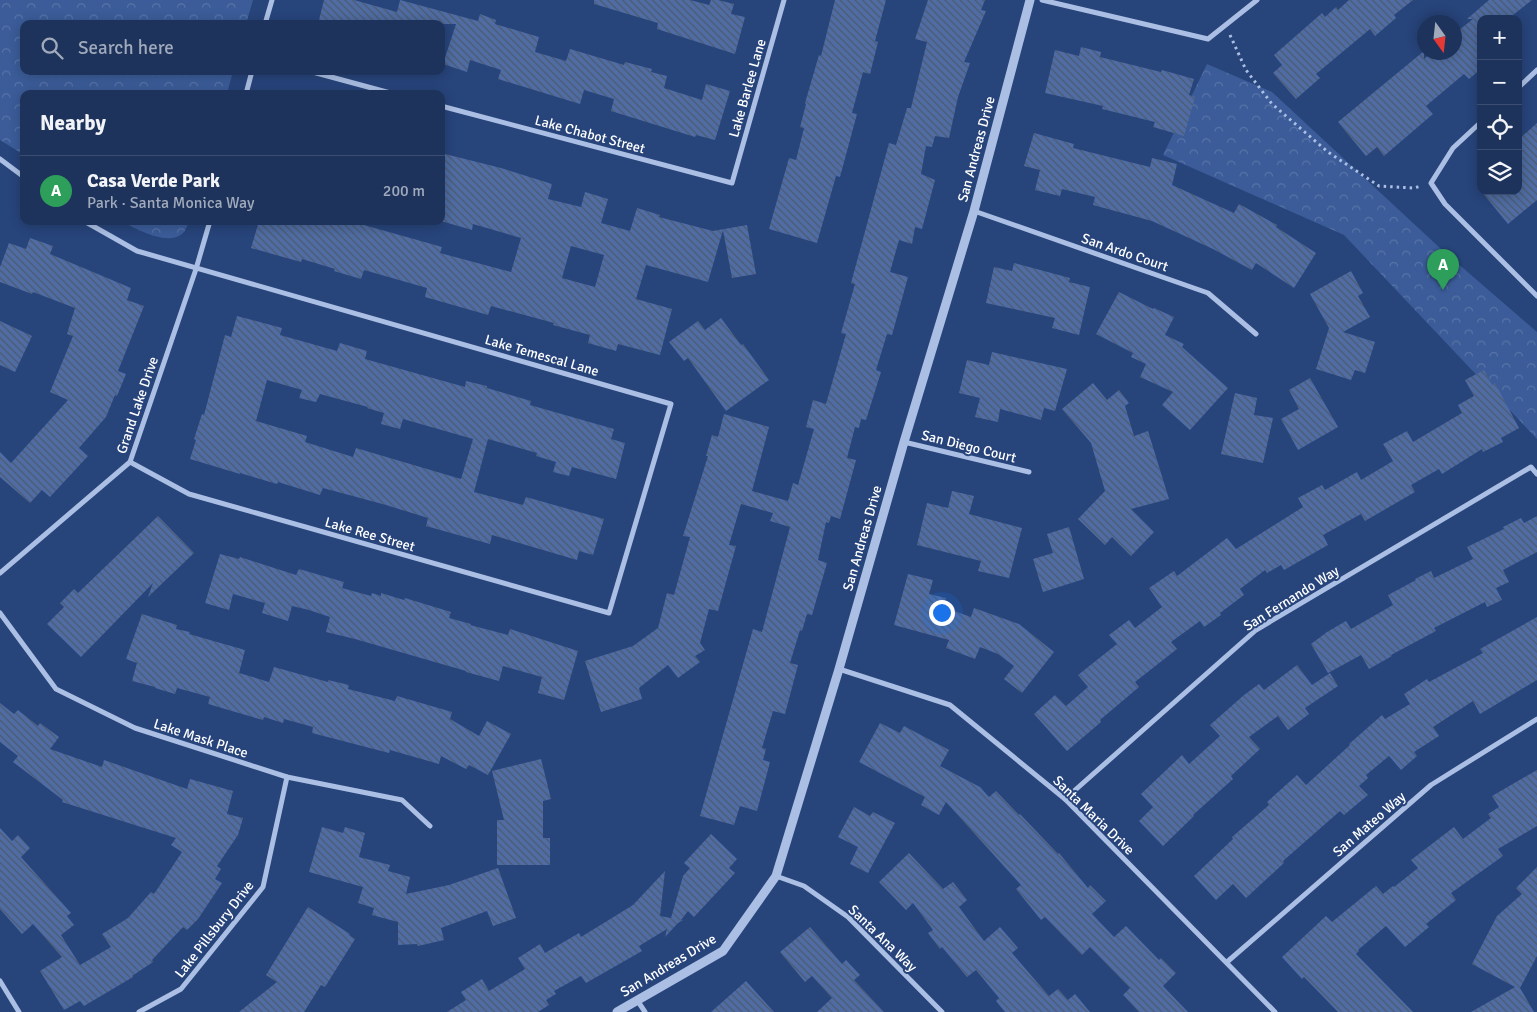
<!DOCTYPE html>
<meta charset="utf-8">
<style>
:root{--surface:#1d335c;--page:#253b62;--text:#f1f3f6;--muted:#a0aabb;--line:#3b4e72;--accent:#ecd471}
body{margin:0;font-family:Signika,sans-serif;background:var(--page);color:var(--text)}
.controls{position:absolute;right:15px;top:15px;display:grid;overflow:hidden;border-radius:10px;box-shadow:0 2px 12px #0003}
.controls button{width:45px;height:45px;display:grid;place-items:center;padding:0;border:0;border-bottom:1px solid var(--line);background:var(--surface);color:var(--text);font:25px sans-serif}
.compass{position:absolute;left:1417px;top:15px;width:45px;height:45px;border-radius:50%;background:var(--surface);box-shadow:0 2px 12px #0003;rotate:165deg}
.you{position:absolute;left:941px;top:612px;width:18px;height:18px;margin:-12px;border:4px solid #fff;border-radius:50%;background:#1a73e8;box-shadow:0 0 0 8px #1a73e833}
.badge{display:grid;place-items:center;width:32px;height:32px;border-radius:50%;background:var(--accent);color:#fff;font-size:16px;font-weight:700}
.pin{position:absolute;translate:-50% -41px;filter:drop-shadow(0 1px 2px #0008)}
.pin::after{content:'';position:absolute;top:26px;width:18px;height:15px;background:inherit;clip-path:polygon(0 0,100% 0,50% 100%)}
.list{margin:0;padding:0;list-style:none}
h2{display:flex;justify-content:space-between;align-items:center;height:65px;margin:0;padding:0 20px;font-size:21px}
h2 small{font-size:16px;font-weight:400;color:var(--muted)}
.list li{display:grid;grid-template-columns:32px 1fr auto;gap:15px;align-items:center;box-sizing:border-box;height:70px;padding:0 20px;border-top:1px solid var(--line)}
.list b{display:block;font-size:19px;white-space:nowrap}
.list p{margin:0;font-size:16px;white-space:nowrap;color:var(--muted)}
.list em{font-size:16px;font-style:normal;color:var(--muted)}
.icon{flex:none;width:28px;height:28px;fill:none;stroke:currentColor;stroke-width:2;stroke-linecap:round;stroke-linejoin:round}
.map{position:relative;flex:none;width:1537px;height:1012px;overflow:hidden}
.search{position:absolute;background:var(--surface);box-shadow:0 2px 12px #0003;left:20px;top:20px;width:425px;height:55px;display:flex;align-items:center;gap:12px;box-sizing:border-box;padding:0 18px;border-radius:10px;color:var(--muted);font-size:19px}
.panel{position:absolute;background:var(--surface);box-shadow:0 2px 12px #0003;left:20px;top:90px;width:425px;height:135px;border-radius:10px}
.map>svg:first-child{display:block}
.park{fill:url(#park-crowns)}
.building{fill:url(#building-back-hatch);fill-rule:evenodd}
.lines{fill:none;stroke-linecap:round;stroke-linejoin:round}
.path{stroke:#abbfe4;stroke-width:3;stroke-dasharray:2.5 4;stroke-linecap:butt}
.minor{stroke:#abbfe4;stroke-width:5}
.tertiary{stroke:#abbfe4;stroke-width:9}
.labels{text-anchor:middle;stroke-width:4;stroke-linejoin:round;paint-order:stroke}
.street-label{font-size:14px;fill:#fff;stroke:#27447b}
</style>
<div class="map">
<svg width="1537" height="1012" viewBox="0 0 1537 1012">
<defs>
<pattern id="park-crowns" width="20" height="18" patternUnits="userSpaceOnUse" patternTransform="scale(1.25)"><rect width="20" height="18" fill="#3b5c99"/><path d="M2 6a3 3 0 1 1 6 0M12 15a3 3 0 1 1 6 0" fill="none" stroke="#5874a8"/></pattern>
<pattern id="building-back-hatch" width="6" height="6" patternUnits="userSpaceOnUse" patternTransform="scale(1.25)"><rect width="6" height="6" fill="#4f6da4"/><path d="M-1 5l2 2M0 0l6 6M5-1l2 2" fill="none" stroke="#4d596f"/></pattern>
</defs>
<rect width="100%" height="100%" fill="#27447b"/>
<g class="park">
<polygon points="0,0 253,0 246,24 24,24 24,71 233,71 227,94 24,94 24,155 0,140"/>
<polygon points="1207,64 1272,92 1441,249 1537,332 1537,439 1344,235 1163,155"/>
<path d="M121 221H190C188 224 186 229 184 232 170 248 136 229 121 221Z"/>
</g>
<g class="building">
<polygon points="324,0 354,0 397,12 400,0 478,21 480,14 496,20 495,24 539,37 535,52 566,61 570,49 624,65 625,62 652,69 651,72 667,76 664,88 702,100 706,84 730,91 715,140 696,135 695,137 611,111 614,99 584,90 580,104 498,79 501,70 470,60 467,72 443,64 456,24 318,24"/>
<polygon points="594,0 690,0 709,5 711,0 718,0 734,4 731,14 745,17 735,54 657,29 658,23 594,4"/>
<polygon points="835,0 886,0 875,41 878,42 870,74 863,72 852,113 857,114 840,177 836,176 817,243 769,229 789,158 796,160 804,128 800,127 806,104 805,103 819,55 821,56"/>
<polygon points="928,0 985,0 981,10 986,11 964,62 970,63 958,97 949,138 935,136 932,147 926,146 921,174 935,180 922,229 915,227 912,244 899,240 890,272 908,277 892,335 887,334 876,370 881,372 866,420 861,419 859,428 855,427 847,458 856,460 840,519 831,516 829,523 826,522 818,560 827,563 812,615 807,614 802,631 800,630 790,663 798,665 785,714 773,711 762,748 766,749 763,760 770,762 757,811 740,806 734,825 700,816 753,629 762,632 790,527 770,521 773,513 741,504 729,545 736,546 718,611 709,609 700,643 705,650 695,656 700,662 678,678 668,665 639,688 642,699 601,712 585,661 633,646 658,628 667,593 674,595 690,537 683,536 708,456 706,456 712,435 718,437 724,414 769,427 752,491 788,501 793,483 798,485 814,429 806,427 813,400 826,404 846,334 841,333 855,284 851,283 889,143 896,145 907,108 911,108 927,42 915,39"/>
<polygon points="1349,0 1413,0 1394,15 1396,18 1375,36 1370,29 1316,74 1320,78 1296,99 1273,73 1282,65 1274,55 1322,13 1325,17 1336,7 1338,10"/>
<polygon points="1489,0 1532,0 1508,19 1481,19 1481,69 1469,79 1464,74 1426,106 1433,114 1384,156 1377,147 1366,156 1338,122 1424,51 1424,59 1432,52 1454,52 1454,34 1473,19 1467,19"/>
<polygon points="1081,47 1101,52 1100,57 1161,72 1162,70 1194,79 1189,95 1195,97 1184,136 1153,127 1155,122 1102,109 1103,106 1045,93 1055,50 1079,56"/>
<polygon points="1537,123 1537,200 1508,224 1481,191 1518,191 1518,140"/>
<polygon points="1034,133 1074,144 1073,148 1150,167 1152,158 1177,164 1172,185 1234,213 1239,204 1277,225 1276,227 1316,253 1294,288 1256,263 1252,270 1213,249 1152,221 1093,205 1095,197 1062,189 1060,196 1035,190 1040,170 1024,166"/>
<path d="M441 153 501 168 552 184 548 199 581 207 585 192 608 199 601 223 630 231 637 208 660 215 659 217 713 231 747 225 756 274 732 278 723 230 708 282 646 265 636 299 672 309 660 355 618 344 616 351 588 343 590 335 553 325 554 323 491 306 488 315 425 297 427 288 364 270 361 279 334 271 335 269 302 259 301 262 251 248 259 221H365L364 225 442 247 440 253 511 272 521 238 473 224 472 230 441 221ZM571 246 604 255 595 287 562 278Z"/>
<polygon points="30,238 53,246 50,254 131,288 127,300 144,306 118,371 126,374 117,396 115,395 106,417 79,448 88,456 50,497 42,490 30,503 0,477 0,452 11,463 68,400 50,392 73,336 67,334 75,308 33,292 32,294 0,282 0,267 9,243 26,249"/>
<polygon points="1014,263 1070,278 1069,282 1090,287 1079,335 1052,328 1055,318 986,303 994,267 1012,271"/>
<polygon points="1351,271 1363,293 1358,296 1370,317 1343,332 1375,342 1365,373 1355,370 1351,380 1316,369 1329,328 1310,294"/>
<polygon points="1119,292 1153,309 1154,308 1174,317 1165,335 1184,344 1182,347 1228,388 1190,430 1162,405 1173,392 1140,377 1146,364 1131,357 1133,353 1096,334"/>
<path d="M237 316 282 328 280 335 337 351 340 343 367 351 365 359 465 387 466 381 487 386V388L531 401 530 405 614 429 611 439 625 443 616 479 572 467 569 476 553 472 556 462 536 456 537 453 488 439 474 492 523 505 526 497 604 519 593 555 579 551 577 560 492 535 490 544 426 526 428 518 386 505 323 488 320 495 278 482 277 484 240 473V474L190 459 196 440 194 439 202 414 204 415 225 335 231 337ZM267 380 302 390 299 398 316 402 320 394 368 407 367 408 384 413 381 424 400 429 403 419 473 439 461 479 356 448 353 457 305 442 307 436 256 421Z"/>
<polygon points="721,318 741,345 743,344 769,380 726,411 688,358 684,361 669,342 698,321 705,330"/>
<polygon points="0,321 32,336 15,372 0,365"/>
<polygon points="992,352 1067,369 1055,411 1044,408 1041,420 1000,409 998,422 975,417 980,398 959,393 967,360 989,365"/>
<polygon points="1484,370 1492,385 1495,383 1519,428 1501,438 1503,442 1483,452 1482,449 1442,474 1439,469 1411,485 1415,492 1365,521 1361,514 1323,535 1328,545 1284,570 1281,565 1267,573 1265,570 1240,589 1244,595 1220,613 1221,615 1204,627 1200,621 1171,642 1177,649 1135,682 1139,687 1100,720 1101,722 1067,751 1034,714 1055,695 1066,706 1088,687 1078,675 1117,644 1109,635 1129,620 1135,628 1162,607 1149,588 1174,571 1177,576 1227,538 1236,549 1303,507 1298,498 1322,485 1325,490 1357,472 1361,480 1393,461 1383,444 1407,431 1413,442 1462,413 1458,405 1474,396 1465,380"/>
<polygon points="1310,378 1338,427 1298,450 1281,419 1299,409 1289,390"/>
<polygon points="1093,383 1107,400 1119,390 1129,403 1125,406 1134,436 1148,431 1169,499 1131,509 1154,532 1131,556 1112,537 1105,545 1078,519 1105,491 1091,443 1062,409"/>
<polygon points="1235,393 1257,398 1254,415 1273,418 1263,463 1221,454"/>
<polygon points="952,491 974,496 969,514 1022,528 1009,578 978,571 981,561 917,545 927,503 948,508"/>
<polygon points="158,516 194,553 148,597 153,583 81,657 47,624 64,607 60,603 74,589 78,593"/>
<polygon points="1537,516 1537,552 1503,570 1509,582 1496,588 1502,600 1487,607 1485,602 1434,628 1436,631 1391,655 1392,656 1369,669 1361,655 1328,673 1311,644 1327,632 1346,621 1351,629 1393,605 1388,595 1416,580 1415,579 1431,571 1434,578 1473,559 1467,547 1504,529 1503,527 1521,518 1524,523"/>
<polygon points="1069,527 1084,579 1043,592 1033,559 1053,553 1047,534"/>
<polygon points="220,554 239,559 240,557 296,575 299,569 344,582 342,588 371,596 372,593 381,596 381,593 404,600 405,598 451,612 449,618 471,624 470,625 508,635 510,629 578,651 564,700 538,693 542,677 503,666 499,681 466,672 466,671 355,639 326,632 330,617 309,610 292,606 288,621 262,613 265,603 233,594 229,610 205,603"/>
<polygon points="908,574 933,580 929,594 946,598 943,607 971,617 974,608 1019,624 1054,652 1022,693 1004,679 1014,666 998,654 980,647 975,659 946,648 949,640 894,625"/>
<polygon points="142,614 177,625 176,629 190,632 189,634 245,650 239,673 269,682 274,667 328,682 328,680 349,685 348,689 395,701 397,696 452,712 450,719 479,736 487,721 511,734 488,775 469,765 466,769 441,756 439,764 390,750 389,753 312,733 313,727 284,719 283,723 264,717 263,720 208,704 210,697 177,688 175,694 155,688 155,687 132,681 137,663 126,659"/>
<polygon points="1537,617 1537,680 1480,714 1473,701 1433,727 1439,736 1414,752 1417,756 1401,770 1389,756 1366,775 1368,778 1359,786 1368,795 1344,815 1340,811 1283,861 1284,863 1246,898 1233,884 1216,900 1194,876 1233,839 1232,837 1269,805 1267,802 1297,775 1306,785 1350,745 1349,744 1382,715 1385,719 1410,704 1404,694 1427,679 1429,682 1483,653 1480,649"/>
<polygon points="1297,665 1312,685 1330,673 1338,686 1305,708 1309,714 1288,730 1278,716 1249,737 1260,749 1231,776 1233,779 1193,815 1194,816 1163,846 1139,821 1153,807 1141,794 1182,755 1189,764 1220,736 1210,725 1244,695 1259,684 1264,690"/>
<polygon points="0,703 14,714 18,710 38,726 40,723 59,737 50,749 102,767 104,760 187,789 190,779 233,791 227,814 243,818 238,835 217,866 221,869 215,879 222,883 198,919 187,930 183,927 152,960 153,962 132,976 133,977 84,1006 80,1001 64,1010 40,971 62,957 33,924 22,934 0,909 0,828 12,841 18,835 30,848 21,857 71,913 67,916 74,925 61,935 80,965 111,947 102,934 128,918 151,892 154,894 182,852 171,845 176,838 62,802 63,800 13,762 18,756 0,742"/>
<polygon points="880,723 900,733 904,726 949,750 940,766 980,787 989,797 996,791 1019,815 1020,814 1058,854 1059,853 1088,888 1090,885 1106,901 1092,914 1114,937 1126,926 1159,960 1161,958 1176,973 1163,986 1188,1012 1139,1012 1123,995 1130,988 1090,947 1082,955 1045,917 1041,920 1016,889 1021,885 946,802 939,815 921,805 925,797 859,762"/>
<polygon points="541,759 551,799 543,801 543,838 550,838 550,865 497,865 497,820 504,820 492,771"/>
<polygon points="1537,770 1537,826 1498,849 1503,856 1451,893 1456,900 1426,924 1429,927 1405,947 1386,926 1358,950 1359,951 1356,954 1413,1012 1338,1012 1304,977 1302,979 1282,957 1326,916 1332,922 1376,886 1383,894 1393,886 1394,887 1418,868 1411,860 1454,827 1463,839 1491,818 1488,814 1499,807 1492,796"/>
<polygon points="854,807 870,816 873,812 895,823 868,873 850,864 858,847 838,837"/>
<polygon points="322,827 343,833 345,827 365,833 359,857 390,865 388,871 410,877 406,894 449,885 498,868 516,918 493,926 487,911 441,928 444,940 418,946 417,944 398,945 398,922 372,915 374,908 358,903 363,887 309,872"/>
<polygon points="711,834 737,859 729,868 735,873 694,917 688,911 681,920 683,920 678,923 665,937 667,929 639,946 642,951 586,983 581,976 554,991 556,994 546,1000 549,1005 538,1012 447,1012 466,1000 461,992 482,979 489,991 525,969 518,958 540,944 545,953 579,933 581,937 633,905 665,871 660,916 671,918 683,876 690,868 684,863"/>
<polygon points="909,853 943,889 953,882 967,900 959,907 984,941 1000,927 1018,948 1012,953 1049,996 1058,989 1068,1000 1075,994 1090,1012 1005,1012 996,1001 999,998 976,970 967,977 942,947 940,949 928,933 933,930 913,903 906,910 879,882"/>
<polygon points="1537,867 1537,956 1520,988 1534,1012 1471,1012 1515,987 1472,964 1497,916 1522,894 1516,888"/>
<polygon points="308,907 350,934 349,935 355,939 325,987 321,985 304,1012 239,1012 277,982 266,975"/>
<polygon points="810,927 842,964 846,960 860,975 854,980 884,1012 817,1012 832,998 812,976 805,982 780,952"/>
<polygon points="746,981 774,1012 711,1012"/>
</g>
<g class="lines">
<polyline class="path" points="1230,35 1246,70 1272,104 1328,152 1379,186 1414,188 1421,186"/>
<g class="minor">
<polyline points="1042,0 1208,39 1257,0"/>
<polyline points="265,24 272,0"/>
<polyline points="309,71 394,94"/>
<polyline points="1518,88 1537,70"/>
<polyline points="246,94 252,71"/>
<polyline points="441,106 732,183 784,0"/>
<polyline points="1481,122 1453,148 1431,183 1445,204 1537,296"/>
<polyline points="0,159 24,177"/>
<polyline points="974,211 1208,293 1256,334"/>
<polyline points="84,221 137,251 671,404 609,613 189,494 130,462"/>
<polyline points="904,442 1029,472"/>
<polyline points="0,573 130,462 196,269 210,221"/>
<polyline points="0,613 56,689 135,728 287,777 402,800 430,826"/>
<polyline points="839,669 950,705 1065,799 1275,1012"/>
<polyline points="1065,799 1256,630 1531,467 1537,474"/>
<polyline points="776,876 804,886 848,917 942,1012"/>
<polyline points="1227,962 1431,785 1537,719"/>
<polyline points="0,981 19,1012"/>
<polyline points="637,1000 645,1012"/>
<polyline points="139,1012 181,989 263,887 287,777"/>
</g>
<polyline class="tertiary" points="617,1012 723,951 776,876 839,669 904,442 974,211 1030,0"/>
</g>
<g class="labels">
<g class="street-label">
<text transform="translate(747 88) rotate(-74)" y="5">Lake Barlee Lane</text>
<text transform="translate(590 134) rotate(15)" y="5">Lake Chabot Street</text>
<text transform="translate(976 149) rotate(-75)" y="5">San Andreas Drive</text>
<text transform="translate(1125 252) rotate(19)" y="5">San Ardo Court</text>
<text transform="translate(542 355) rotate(16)" y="5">Lake Temescal Lane</text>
<text transform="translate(137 405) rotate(-71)" y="5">Grand Lake Drive</text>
<text transform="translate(969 446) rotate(14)" y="5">San Diego Court</text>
<text transform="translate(370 534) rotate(16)" y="5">Lake Ree Street</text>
<text transform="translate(862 538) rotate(-74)" y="5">San Andreas Drive</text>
<text transform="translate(1291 598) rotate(-32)" y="5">San Fernando Way</text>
<text transform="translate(201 738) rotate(18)" y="5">Lake Mask Place</text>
<text transform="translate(1094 815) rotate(44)" y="5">Santa Maria Drive</text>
<text transform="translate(1369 824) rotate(-41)" y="5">San Mateo Way</text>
<text transform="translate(214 929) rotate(-52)" y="5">Lake Pillsbury Drive</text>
<text transform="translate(883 938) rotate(44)" y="5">Santa Ana Way</text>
<text transform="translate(668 965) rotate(-31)" y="5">San Andreas Drive</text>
</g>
</g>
</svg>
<div class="controls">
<button>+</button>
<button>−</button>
<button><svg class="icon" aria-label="locate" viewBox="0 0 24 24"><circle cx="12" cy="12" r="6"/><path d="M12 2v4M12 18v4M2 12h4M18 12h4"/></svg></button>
<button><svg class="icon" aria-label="layers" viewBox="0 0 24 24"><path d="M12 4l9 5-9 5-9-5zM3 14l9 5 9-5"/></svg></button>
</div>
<svg class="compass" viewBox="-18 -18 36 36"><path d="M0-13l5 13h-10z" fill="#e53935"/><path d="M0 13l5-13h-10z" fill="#a0aabb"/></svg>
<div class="you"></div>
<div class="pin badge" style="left:1443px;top:290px;background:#2e9e5b">A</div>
<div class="search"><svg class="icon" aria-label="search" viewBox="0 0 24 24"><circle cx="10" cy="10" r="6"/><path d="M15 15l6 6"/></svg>Search here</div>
<section class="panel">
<h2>Nearby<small></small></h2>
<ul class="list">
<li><span class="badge" style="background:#2e9e5b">A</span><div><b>Casa Verde Park</b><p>Park · Santa Monica Way</p></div><em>200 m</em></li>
</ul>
</section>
</div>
